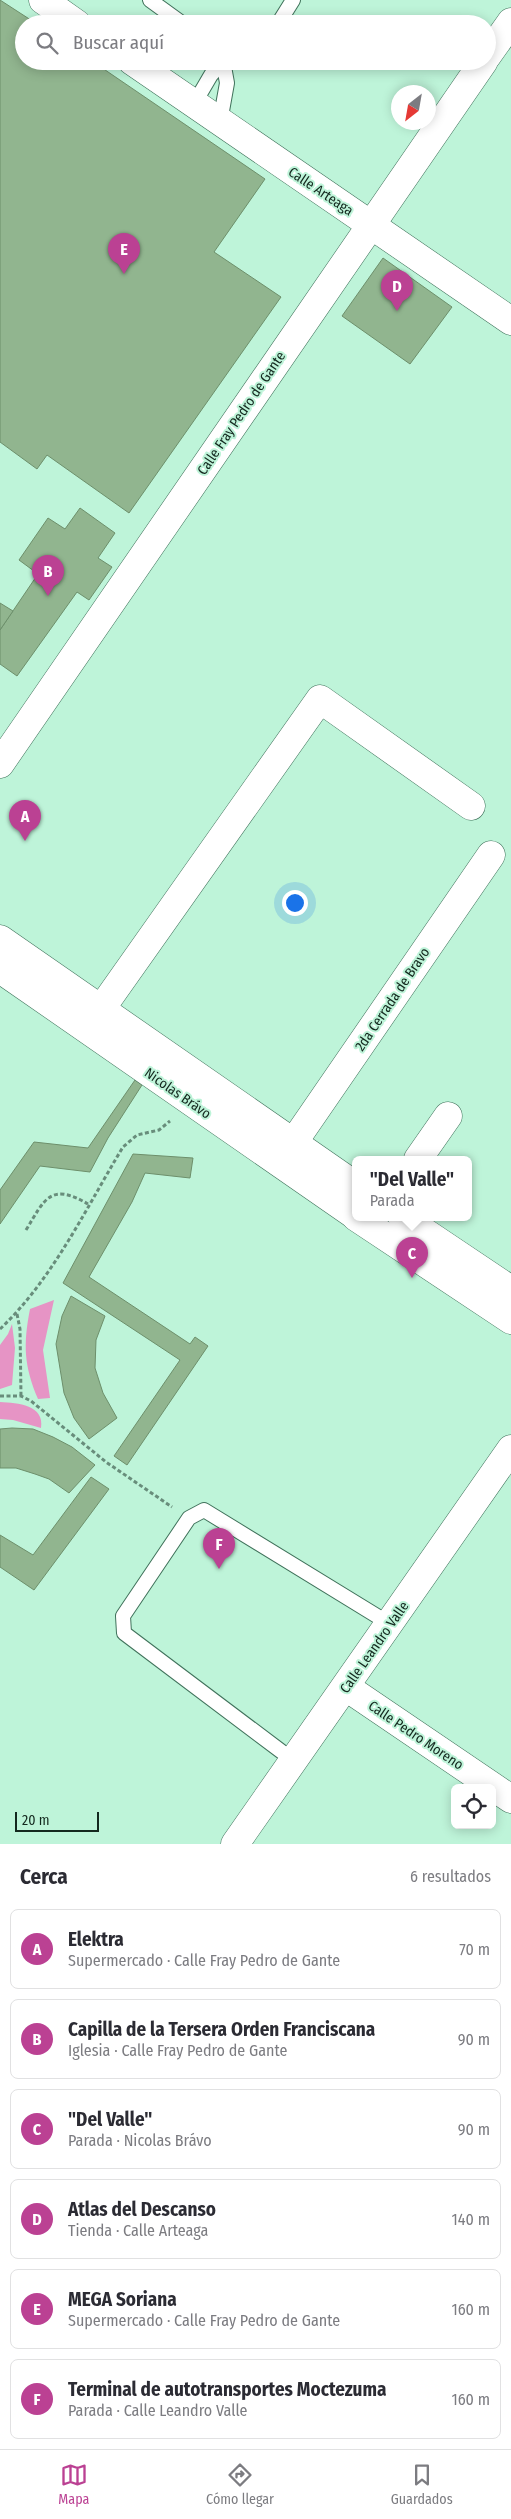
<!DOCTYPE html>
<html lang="es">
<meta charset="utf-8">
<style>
:root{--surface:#fff;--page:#f2f2f3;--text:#2b2b33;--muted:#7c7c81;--line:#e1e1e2;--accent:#bb4193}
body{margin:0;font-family:"Fira Sans Condensed",sans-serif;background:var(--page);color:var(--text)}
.controls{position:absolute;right:15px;bottom:15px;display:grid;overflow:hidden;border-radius:8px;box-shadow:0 2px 12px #0003}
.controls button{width:45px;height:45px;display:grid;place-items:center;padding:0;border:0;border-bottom:1px solid var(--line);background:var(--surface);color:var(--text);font:25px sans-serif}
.compass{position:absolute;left:391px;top:85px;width:45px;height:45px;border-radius:50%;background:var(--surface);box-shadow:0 2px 12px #0003;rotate:211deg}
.scale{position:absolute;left:15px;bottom:12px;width:84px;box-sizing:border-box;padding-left:5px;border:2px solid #13281e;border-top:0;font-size:14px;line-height:18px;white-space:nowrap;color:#13281e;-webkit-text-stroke:4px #bef4d9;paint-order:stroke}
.you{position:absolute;left:294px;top:902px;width:18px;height:18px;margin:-12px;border:4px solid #fff;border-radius:50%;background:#1a73e8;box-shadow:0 0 0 8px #1a73e833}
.badge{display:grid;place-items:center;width:32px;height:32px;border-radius:50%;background:var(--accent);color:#fff;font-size:16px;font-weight:700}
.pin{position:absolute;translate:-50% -41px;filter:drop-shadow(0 1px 2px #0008)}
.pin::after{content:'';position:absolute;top:26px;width:18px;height:15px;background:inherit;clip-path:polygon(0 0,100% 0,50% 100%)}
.popup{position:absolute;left:352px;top:1156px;width:120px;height:65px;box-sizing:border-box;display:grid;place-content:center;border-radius:8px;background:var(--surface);filter:drop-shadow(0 1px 4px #0005);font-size:16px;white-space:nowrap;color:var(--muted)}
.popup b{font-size:19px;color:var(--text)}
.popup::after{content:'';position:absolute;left:50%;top:100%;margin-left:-10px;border:10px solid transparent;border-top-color:var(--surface)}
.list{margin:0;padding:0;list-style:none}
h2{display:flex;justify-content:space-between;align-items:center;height:65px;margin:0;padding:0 20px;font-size:21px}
h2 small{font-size:16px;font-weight:400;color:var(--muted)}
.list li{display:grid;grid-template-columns:32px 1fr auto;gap:15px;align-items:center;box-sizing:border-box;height:80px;margin:0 10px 10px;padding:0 10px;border:1px solid var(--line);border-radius:8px}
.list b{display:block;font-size:19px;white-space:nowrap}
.list p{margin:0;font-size:16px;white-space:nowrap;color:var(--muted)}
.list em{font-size:16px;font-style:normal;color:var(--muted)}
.icon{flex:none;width:28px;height:28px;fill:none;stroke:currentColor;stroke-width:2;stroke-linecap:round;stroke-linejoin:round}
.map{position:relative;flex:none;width:511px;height:1844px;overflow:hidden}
.search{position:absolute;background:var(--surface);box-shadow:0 2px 12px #0003;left:15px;right:15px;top:15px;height:55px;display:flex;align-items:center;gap:12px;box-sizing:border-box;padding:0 18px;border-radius:28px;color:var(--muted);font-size:19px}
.sheet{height:605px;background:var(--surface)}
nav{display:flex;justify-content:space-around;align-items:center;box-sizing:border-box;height:70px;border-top:1px solid var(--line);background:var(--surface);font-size:14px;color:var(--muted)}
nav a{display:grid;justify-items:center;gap:2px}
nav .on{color:var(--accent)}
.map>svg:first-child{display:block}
.green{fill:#e694c5}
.building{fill:#91b58f;stroke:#6d8f6b}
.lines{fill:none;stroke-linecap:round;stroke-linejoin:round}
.lane-casing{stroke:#40725b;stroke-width:16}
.street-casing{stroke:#40725b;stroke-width:29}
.secondary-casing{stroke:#40725b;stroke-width:29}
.path{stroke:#688d7b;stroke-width:3;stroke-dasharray:4 2.5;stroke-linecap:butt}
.lane{stroke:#fff;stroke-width:14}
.street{stroke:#fff;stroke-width:28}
.secondary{stroke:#fff;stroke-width:28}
.labels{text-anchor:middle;stroke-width:4;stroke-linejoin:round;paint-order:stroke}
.street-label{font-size:14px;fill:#13281e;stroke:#bef4d9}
</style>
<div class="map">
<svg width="511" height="1844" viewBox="0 0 511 1844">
<rect width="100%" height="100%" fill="#bef4d9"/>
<g class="green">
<path d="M54 1300 43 1350 50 1398 38 1399C24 1366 23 1345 30 1309Z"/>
<polygon points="12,1324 15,1348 12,1385 0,1389 0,1345 8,1334"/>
<path d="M0 1402C18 1403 45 1405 41 1428L13 1420 0 1419Z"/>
</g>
<g class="building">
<polygon points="0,0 37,24 24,24 24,61 92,61 265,179 214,252 281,297 129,513 47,455 37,469 0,442"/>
<polygon points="383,258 452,307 410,364 342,316"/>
<polygon points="80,508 115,533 98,558 112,567 89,600 77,592 17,676 0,664 0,630 38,574 19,560 48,518 65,529"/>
<polygon points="0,603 13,611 0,630"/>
<polygon points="135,1080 142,1085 108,1138 90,1172 40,1166 0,1224 0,1190 34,1142 88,1148"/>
<polygon points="133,1154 193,1158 190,1178 145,1173 132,1202 89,1277 190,1344 195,1337 208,1346 127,1465 114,1456 180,1360 63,1283"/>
<polygon points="71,1296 105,1316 96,1340 95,1368 103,1393 117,1418 89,1439 74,1418 64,1393 56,1344 62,1316"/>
<polygon points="12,1428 33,1429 53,1437 72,1447 95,1465 69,1493 49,1479 35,1474 16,1468 0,1468 0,1429"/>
<polygon points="91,1477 109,1489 34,1590 0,1567 0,1535 33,1555"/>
</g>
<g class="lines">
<g class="lane-casing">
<g id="lane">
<polyline points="150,0 183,24"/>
<polyline points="278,24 293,0"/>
<polyline points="194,104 211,75 223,62"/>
<polyline points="220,122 227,83 223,61"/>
<polyline points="294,1761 124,1633 123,1616 189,1518 204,1510 390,1624"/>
</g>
</g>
<g class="street-casing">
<g id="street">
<polyline points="0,969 356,1216"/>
<polyline points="101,1009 320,699 471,806"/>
<polyline points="293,1143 491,855"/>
<polyline points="418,1159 448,1116"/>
<polyline points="356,1217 511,1320"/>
<polyline points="346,1687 511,1799"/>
</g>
</g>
<g class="secondary-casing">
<g id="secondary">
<polyline points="43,0 77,24"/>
<polyline points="487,56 511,22"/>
<polyline points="132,61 511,321"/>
<polyline points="0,764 484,61"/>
<polyline points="0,939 356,1186"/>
<polyline points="402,1217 511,1290"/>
<polyline points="235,1844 511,1449"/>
</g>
</g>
<g class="path">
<path d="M26 1230C45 1199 50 1182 88 1204"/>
<polyline points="17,1314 20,1329 21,1396"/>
<path d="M0 1329C53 1279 86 1208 123 1147L137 1135 159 1130 170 1121"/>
<polyline points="0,1396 21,1396 31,1401 106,1462 172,1507"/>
</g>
<use href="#lane" class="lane"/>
<use href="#street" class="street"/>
<use href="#secondary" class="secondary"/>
</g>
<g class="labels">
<g class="street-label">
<text transform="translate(321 191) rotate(34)" y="5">Calle Arteaga</text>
<text transform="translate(241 413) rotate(-56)" y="5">Calle Fray Pedro de Gante</text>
<text transform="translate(392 999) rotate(-56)" y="5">2da Cerrada de Bravo</text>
<text transform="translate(178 1093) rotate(35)" y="5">Nicolas Brávo</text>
<text transform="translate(374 1647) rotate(-55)" y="5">Calle Leandro Valle</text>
<text transform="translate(416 1735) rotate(34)" y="5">Calle Pedro Moreno</text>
</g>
</g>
</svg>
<div class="controls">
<button><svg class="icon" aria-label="locate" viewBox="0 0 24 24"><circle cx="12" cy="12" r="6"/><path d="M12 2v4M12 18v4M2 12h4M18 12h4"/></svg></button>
</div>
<svg class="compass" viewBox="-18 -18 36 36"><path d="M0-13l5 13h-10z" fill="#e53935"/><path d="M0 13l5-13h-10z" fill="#7c7c81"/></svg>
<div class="scale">20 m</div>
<div class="you"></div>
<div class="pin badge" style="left:25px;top:841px">A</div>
<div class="pin badge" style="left:48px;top:596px">B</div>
<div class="pin badge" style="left:412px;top:1278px">C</div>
<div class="popup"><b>&quot;Del Valle&quot;</b>Parada</div>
<div class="pin badge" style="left:397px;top:311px">D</div>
<div class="pin badge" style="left:124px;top:274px">E</div>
<div class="pin badge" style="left:219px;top:1569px">F</div>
<div class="search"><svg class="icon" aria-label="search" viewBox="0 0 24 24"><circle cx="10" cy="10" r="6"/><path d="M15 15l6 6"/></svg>Buscar aquí</div>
</div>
<section class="sheet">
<h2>Cerca<small>6 resultados</small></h2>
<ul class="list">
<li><span class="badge">A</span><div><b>Elektra</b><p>Supermercado · Calle Fray Pedro de Gante</p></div><em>70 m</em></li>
<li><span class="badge">B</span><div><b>Capilla de la Tersera Orden Franciscana</b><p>Iglesia · Calle Fray Pedro de Gante</p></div><em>90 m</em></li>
<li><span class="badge">C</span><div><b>&quot;Del Valle&quot;</b><p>Parada · Nicolas Brávo</p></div><em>90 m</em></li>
<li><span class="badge">D</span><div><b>Atlas del Descanso</b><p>Tienda · Calle Arteaga</p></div><em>140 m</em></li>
<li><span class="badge">E</span><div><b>MEGA Soriana</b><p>Supermercado · Calle Fray Pedro de Gante</p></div><em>160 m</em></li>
<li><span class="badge">F</span><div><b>Terminal de autotransportes Moctezuma</b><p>Parada · Calle Leandro Valle</p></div><em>160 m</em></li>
</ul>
</section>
<nav>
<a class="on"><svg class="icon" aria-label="map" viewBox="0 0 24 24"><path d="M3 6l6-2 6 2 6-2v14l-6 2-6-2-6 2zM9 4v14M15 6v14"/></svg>Mapa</a>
<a><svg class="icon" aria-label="directions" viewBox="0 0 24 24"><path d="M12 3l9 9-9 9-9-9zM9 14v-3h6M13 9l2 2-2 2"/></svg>Cómo llegar</a>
<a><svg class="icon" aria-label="saved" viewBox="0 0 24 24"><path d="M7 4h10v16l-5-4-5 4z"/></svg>Guardados</a>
</nav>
